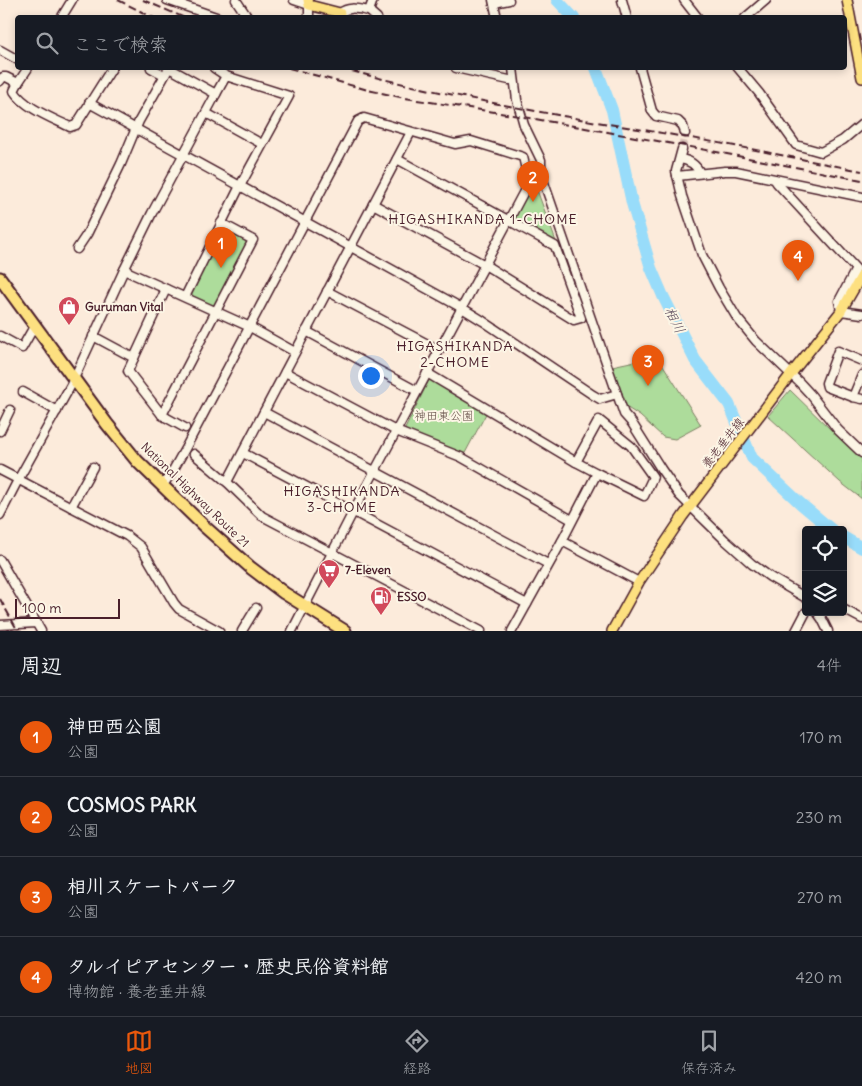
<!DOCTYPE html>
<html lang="ja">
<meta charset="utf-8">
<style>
:root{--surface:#171b24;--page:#20242c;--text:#f1f3f6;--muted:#9ea1a6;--line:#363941;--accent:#ea580c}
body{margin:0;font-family:Delius,"Klee One",sans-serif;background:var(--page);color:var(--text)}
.controls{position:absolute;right:15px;bottom:15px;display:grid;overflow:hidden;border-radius:5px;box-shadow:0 2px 8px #0003}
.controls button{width:45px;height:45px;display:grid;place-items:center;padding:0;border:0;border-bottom:1px solid var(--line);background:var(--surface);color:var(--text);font:25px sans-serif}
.scale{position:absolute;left:15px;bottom:12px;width:105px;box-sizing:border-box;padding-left:5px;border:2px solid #4a1f2b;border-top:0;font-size:14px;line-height:18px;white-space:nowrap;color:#4a1f2b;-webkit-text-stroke:4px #fcf5e5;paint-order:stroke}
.you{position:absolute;left:370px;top:375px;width:18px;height:18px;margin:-12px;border:4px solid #fff;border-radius:50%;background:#1a73e8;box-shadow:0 0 0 8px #1a73e833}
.badge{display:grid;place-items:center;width:32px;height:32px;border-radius:50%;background:var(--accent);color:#fff;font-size:16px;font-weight:700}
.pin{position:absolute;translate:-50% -41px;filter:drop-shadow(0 1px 2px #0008)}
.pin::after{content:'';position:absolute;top:26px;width:18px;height:15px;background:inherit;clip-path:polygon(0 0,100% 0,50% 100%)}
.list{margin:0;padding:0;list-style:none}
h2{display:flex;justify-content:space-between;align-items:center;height:65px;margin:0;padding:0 20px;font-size:21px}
h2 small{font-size:16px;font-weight:400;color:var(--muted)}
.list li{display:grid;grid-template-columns:32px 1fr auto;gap:15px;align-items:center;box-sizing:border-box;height:80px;padding:0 20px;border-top:1px solid var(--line)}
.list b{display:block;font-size:19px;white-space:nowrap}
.list p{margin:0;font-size:16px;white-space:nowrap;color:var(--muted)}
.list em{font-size:16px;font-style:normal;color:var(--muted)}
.icon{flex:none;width:28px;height:28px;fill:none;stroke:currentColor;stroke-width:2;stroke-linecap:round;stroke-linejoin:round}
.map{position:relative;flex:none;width:862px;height:631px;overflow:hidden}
.search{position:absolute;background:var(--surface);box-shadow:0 2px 8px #0003;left:15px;right:15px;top:15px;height:55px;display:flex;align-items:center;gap:12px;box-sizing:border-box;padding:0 18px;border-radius:5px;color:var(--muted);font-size:19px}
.sheet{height:385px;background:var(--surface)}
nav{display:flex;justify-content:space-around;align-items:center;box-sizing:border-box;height:70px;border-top:1px solid var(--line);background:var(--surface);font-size:14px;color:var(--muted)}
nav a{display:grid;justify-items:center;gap:2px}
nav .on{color:var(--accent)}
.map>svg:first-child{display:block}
.green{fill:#addc9b;stroke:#7c7e63}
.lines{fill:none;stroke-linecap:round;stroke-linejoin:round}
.river{stroke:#98dcfa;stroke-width:12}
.minor-tunnel{stroke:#d8c2b8;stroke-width:8;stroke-dasharray:8 4;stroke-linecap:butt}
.minor-casing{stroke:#4a1f2b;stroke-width:11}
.major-casing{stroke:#4a1f2b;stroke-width:12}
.highway-casing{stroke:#4a1f2b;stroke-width:15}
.minor{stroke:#fcf5e5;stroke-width:8}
.major{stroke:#fde080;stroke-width:9}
.highway{stroke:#fde080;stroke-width:11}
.rail{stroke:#4a1f2b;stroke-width:2;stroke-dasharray:8 4;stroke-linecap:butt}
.labels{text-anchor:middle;stroke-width:4;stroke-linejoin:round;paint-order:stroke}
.poi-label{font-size:12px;font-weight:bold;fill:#4a1f2b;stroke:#fcf5e5;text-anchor:start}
.park-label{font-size:12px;fill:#634e47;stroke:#fcf5e5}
.street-label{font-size:12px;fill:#4a1f2b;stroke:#fcf5e5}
.neighbourhood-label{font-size:14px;letter-spacing:1px;fill:#4a1f2b;stroke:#fcf5e5}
.water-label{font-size:14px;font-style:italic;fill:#5e4e5f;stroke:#fcf5e5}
</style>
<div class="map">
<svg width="862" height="631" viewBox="0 0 862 631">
<rect width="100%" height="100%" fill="#fcebdb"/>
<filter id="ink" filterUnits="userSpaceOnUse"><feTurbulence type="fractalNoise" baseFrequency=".02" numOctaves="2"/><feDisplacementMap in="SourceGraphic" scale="10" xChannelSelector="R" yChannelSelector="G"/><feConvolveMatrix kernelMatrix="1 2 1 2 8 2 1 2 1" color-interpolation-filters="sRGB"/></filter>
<g filter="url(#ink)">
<g class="green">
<polygon points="534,182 558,247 513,221"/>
<polygon points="223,226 253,240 218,309 189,296"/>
<polygon points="656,354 701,425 675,439 663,437 640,416 626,407 612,366 640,360"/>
<polygon points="431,376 488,410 464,455 404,431"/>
<polygon points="790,390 831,430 862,458 862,499 840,482 768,416"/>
</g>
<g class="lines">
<g class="river">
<polyline points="557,0 574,18"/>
<polyline points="596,68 612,110 632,203 651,268 663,296 695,360 729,404 752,458 801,504 832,530"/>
<polyline points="843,537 862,548"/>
</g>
<polyline class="minor-tunnel" points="682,149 685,133"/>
<g class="minor-casing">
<g id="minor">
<polyline points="167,0 219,18"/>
<polyline points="236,0 248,18"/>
<polyline points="294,0 309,5 309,18"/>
<polyline points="493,0 497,18"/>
<polyline points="622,0 627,18"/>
<polyline points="684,0 698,18"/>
<polyline points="494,3 509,0"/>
<polyline points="369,11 377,18"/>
<polyline points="61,18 72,0"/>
<path d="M340 18V13C349 6 358 9 369 11L373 0"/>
<polyline points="745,18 766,0"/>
<polyline points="0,50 18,60"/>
<path d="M28 68 18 83 14 91C25 108 52 118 70 127L76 125 112 68"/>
<polyline points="151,68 164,75"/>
<polyline points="169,68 216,94 226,76 289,96 240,186 185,297"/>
<polyline points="214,68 226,76"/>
<polyline points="456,68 509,80 514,80"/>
<polyline points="513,68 517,100 524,125 541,160 541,174 624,414 632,423 661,469 679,495 725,540 752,564 770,577 806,598"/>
<polyline points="640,68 652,111 656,116 678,121 683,126 685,133"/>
<polyline points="738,68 759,93 796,145 821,152 843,140 862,124"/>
<polyline points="0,81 3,77 6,77 18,83"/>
<polyline points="89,103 462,308 483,321 593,395 600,399 617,394"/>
<polyline points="206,113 262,144"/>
<polyline points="682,149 676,171 682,196 702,255 719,288 737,318 756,341 799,382 811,395 838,430 862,453"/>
<path d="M680 159C689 160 696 165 700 173"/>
<polyline points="677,176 725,171 736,171 862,197"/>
<polyline points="775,180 777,183 856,269 839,301 841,311 862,314"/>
<polyline points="373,204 485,265 574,320 581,318 555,246 397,159"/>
<polyline points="77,249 87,234 121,164 139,121 169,68"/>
<polyline points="124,270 250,327 295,352"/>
<polyline points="166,289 128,371 162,415 167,418 185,428"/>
<polyline points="327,291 439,350"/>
<polyline points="306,331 417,391"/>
<polyline points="0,336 22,348 31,332 37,328"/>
<polyline points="93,336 134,358"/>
<polyline points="285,372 396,431 461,457 572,520"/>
<polyline points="427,373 576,462 597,473 562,541 512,631"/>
<polyline points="862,375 853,397 862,399"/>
<polyline points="23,392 57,411"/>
<polyline points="853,397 827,387 826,383 838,351 862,361"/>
<polyline points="264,412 548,564"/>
<polyline points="162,415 253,240 221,223"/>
<polyline points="0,431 10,410"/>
<polyline points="243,453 527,604"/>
<polyline points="194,454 227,482 262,516 481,631"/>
<polyline points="576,462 599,420 631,446 653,477 644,496 597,473"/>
<polyline points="0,470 127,536 141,547 174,603 179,609 219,631"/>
<polyline points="227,482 411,132"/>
<polyline points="162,486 171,474 186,447 358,121 364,118 455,144 471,141 523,157 529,182 353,512 292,631"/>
<polyline points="71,507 93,467"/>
<polyline points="0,515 18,480 71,385 124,270 152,213 216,94"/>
<polyline points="562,541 639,582"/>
<polyline points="0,560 41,631"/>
<polyline points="843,609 862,619"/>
<polyline points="817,612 822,619 828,631"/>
<polyline points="0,625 37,623"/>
<polyline points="242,631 256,608"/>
<polyline points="796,631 806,612"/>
</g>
</g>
<g class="major-casing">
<g id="major">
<polyline points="308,0 309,5 340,13"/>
<polyline points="847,0 862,78"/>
<polyline points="612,631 639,582 683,516 791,374 841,311 862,275"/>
</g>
</g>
<g class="highway-casing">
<polyline id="highway" points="0,278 107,424 137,461 205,527 251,568 284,593 345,631"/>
</g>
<use href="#minor" class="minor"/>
<use href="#major" class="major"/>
<use href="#highway" class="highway"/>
<g class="rail">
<polyline points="118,0 154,18"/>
<polyline points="143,0 185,18"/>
<polyline points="289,68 368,90 405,98 513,115 696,148 862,180"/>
<path d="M340 68C455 99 574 118 691 138 748 148 805 160 862 171"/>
<polyline points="0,599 18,631"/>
</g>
</g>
</g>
<defs>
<g id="shop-pin" transform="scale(1.125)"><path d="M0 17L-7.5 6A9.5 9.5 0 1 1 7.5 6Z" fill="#d1495b" stroke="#fcf5e5"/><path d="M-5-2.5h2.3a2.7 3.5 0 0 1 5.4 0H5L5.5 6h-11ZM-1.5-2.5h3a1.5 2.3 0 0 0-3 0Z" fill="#fff"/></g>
<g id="supermarket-pin" transform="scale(1.125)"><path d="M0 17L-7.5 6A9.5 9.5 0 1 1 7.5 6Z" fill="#d1495b" stroke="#fcf5e5"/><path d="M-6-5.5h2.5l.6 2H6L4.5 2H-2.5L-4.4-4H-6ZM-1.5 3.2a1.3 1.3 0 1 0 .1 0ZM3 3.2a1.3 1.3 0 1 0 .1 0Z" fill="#fff"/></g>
<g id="fuel-pin" transform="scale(1.125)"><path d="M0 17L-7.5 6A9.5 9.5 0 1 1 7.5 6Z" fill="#d1495b" stroke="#fcf5e5"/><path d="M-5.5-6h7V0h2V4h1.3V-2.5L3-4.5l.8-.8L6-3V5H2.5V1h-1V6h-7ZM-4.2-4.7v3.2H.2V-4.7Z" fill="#fff"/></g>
</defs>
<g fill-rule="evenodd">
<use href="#shop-pin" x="69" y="307"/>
<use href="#supermarket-pin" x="329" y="570"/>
<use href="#fuel-pin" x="381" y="597"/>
</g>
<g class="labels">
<g class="poi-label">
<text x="85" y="311">Guruman Vital</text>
<text x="345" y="574">7-Eleven</text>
<text x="397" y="601">ESSO</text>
</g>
<g class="park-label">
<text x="444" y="420">神田東公園</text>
</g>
<g class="street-label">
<text transform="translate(723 443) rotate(-52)" y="4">養老垂井線</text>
<text transform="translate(195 495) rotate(44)" y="4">National Highway Route 21</text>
</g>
<g class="neighbourhood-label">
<text x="483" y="224">HIGASHIKANDA 1-CHOME</text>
<text x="455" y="351">HIGASHIKANDA<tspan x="455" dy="16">2-CHOME</tspan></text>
<text x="342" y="496">HIGASHIKANDA<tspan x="342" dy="16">3-CHOME</tspan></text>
</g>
<g class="water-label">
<text transform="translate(675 320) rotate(63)" y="5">相川</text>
</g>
</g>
</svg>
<div class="controls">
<button><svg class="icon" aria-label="locate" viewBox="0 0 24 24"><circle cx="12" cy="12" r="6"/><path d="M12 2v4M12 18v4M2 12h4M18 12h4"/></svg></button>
<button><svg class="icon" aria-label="layers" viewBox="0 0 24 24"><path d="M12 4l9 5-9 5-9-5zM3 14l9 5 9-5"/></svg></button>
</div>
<div class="scale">100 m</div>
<div class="you"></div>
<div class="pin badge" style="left:221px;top:268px">1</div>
<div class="pin badge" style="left:533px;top:202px">2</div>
<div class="pin badge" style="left:648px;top:386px">3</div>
<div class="pin badge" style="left:798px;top:281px">4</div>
<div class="search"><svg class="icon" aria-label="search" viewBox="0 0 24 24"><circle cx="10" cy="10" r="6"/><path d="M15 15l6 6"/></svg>ここで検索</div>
</div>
<section class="sheet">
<h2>周辺<small>4件</small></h2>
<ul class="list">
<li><span class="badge">1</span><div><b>神田西公園</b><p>公園</p></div><em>170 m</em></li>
<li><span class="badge">2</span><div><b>COSMOS PARK</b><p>公園</p></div><em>230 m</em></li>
<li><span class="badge">3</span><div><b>相川スケートパーク</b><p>公園</p></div><em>270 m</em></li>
<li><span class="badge">4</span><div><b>タルイピアセンター・歴史民俗資料館</b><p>博物館 · 養老垂井線</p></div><em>420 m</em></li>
</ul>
</section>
<nav>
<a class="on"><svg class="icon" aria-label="map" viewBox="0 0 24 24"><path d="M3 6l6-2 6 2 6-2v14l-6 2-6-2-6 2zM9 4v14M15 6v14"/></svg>地図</a>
<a><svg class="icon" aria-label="directions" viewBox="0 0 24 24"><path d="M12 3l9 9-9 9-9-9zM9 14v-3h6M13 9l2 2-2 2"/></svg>経路</a>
<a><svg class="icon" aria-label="saved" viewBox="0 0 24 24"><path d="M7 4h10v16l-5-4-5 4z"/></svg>保存済み</a>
</nav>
